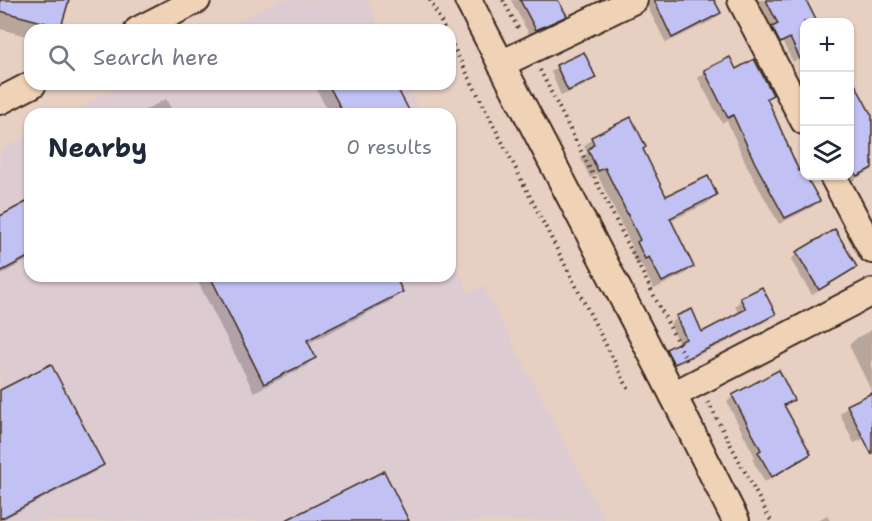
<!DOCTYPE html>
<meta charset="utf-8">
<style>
:root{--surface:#fff;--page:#f6f6f7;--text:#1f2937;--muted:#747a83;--line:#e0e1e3}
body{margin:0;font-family:"Shantell Sans",sans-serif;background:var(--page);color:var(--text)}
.controls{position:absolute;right:18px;top:18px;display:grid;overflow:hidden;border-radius:12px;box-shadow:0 2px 4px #0004}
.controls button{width:54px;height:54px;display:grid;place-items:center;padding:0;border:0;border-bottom:2px solid var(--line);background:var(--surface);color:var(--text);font:30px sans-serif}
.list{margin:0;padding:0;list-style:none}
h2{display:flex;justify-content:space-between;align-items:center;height:78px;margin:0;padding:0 24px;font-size:26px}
h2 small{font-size:20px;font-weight:400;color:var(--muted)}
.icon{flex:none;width:33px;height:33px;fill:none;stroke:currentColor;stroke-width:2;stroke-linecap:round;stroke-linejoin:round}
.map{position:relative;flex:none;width:872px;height:521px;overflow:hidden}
.search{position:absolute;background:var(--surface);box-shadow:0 2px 4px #0004;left:24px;top:24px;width:432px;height:66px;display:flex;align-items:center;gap:15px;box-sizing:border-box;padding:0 21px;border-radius:18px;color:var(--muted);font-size:22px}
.panel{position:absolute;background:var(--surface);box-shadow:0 2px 4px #0004;left:24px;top:108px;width:432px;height:174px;border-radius:18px}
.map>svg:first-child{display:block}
.built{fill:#dccbd1}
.shadow{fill:#0003}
.building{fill:#c2c1f3;stroke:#3b2a1e;stroke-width:1.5}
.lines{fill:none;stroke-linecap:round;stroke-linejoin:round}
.minor-casing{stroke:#3b2a1e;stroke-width:30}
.path{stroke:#3b2a1e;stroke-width:4;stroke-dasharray:1.5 4.5;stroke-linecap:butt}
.minor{stroke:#f0d2b6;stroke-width:26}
</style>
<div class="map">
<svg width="872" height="521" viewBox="0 0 872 521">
<rect width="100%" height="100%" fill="#e7cfc2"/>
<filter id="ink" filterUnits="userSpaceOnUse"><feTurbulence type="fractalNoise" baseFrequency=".0167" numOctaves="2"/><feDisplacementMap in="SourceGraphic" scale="12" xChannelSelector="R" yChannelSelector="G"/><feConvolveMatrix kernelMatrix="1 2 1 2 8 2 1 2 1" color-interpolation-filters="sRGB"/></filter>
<g filter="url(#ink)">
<g class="built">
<polygon points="278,0 367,0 381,30 223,30"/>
<polygon points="123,84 407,84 421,114 67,114"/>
<polygon points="30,134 30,276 450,276 450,253 469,294 483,286 605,521 0,521 0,151"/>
</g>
<g class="shadow">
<polygon points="3,0 67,0 60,27 57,30 30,30 30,37 0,29 0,11"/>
<polygon points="511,0 557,0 565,16 558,22 530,36"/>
<polygon points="644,0 713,0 719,13 713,20 666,43"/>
<polygon points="757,0 804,0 816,22 804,22 804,56 793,62 783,43 774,48 767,35 772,30"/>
<polygon points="729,59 735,71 771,94 766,100 799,173 802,171 818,201 812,207 779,224 749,170 727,121 722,123 698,78 705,72"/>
<polygon points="557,66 594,78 588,84 561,96 551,72"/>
<polygon points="850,83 872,119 872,170 850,182 847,176 850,176"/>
<polygon points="314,84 393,84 409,114 329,114"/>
<polygon points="166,99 174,114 138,114"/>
<polygon points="592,139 642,150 665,198 715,195 708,203 670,221 692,266 685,274 654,289 641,264 637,265 630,251 633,248 597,174 590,178 581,159 587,153 584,146"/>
<polygon points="30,202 30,259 0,275 0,218"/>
<polygon points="797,253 855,267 849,273 812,295 791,260"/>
<polygon points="195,276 393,276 401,291 391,301 307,344 314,358 305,367 254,392"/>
<polygon points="741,300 774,314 768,320 725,343 667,369 661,357 667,351 679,345 670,324 677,318 691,311 701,334 739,314 735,306"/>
<polygon points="872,330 872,392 849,345 858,337"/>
<polygon points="0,392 102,465 96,471 0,521"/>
<polygon points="872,394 872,435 854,443 840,414 848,406"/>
<polygon points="733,396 792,400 783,408 810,454 803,460 765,482 752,459 755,457 727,402"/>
<polygon points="827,515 830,521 817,521"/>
</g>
<g class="building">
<polygon points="0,0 69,0 61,27 0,11"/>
<polygon points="520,0 558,0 567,16 536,30"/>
<polygon points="654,0 714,0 721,13 672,38"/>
<polygon points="766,0 806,0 817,22 804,22 804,67 790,38 780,43 772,27 778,24"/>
<polygon points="584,52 596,78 568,91 556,65"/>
<polygon points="730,57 736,69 754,59 773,95 767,98 799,171 803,169 804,176 806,176 820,201 785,218 755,163 733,115 728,118 704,70"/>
<polygon points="849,73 872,116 872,168 857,176 849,162"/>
<polygon points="328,84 395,84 411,114 344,114"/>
<polygon points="631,117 646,147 643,149 666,196 708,176 717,195 670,218 694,267 662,282 649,257 645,259 637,242 640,240 605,168 598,171 588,150 594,144 591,137"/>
<polygon points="30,200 30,256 0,272 0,216"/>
<polygon points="835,229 857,267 819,290 796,252"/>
<polygon points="210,276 395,276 403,292 307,340 316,358 264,384"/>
<polygon points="762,287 776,314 733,337 674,364 666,349 686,339 676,316 692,309 702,332 746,309 740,298"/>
<polygon points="51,364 104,465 0,519 0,390"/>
<polygon points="779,370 794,400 784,405 811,454 772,477 758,452 761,450 732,395"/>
<polygon points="872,393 872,455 847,405"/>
<polygon points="384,471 409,521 284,521"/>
</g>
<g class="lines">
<g class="minor-casing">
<g id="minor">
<polyline points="468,0 673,395 736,521"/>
<polyline points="741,0 804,121"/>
<polyline points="138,30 197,0"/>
<polyline points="501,64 634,0"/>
<polyline points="0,101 33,84"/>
<polyline points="833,176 872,250"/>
<polyline points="673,395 872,292"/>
</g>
</g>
<g class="path">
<polyline points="430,0 445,30"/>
<polyline points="503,0 518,28"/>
<polyline points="450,40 630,392"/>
<polyline points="540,70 688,363"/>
<polyline points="708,402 771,521"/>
</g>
<use href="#minor" class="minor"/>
</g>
</g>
</svg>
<div class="controls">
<button>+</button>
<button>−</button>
<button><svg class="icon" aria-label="layers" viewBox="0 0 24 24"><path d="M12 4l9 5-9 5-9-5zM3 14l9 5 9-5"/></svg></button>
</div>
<div class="search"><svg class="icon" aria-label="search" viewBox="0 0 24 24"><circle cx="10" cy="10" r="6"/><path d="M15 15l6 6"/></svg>Search here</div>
<section class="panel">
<h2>Nearby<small>0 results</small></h2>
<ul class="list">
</ul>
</section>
</div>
